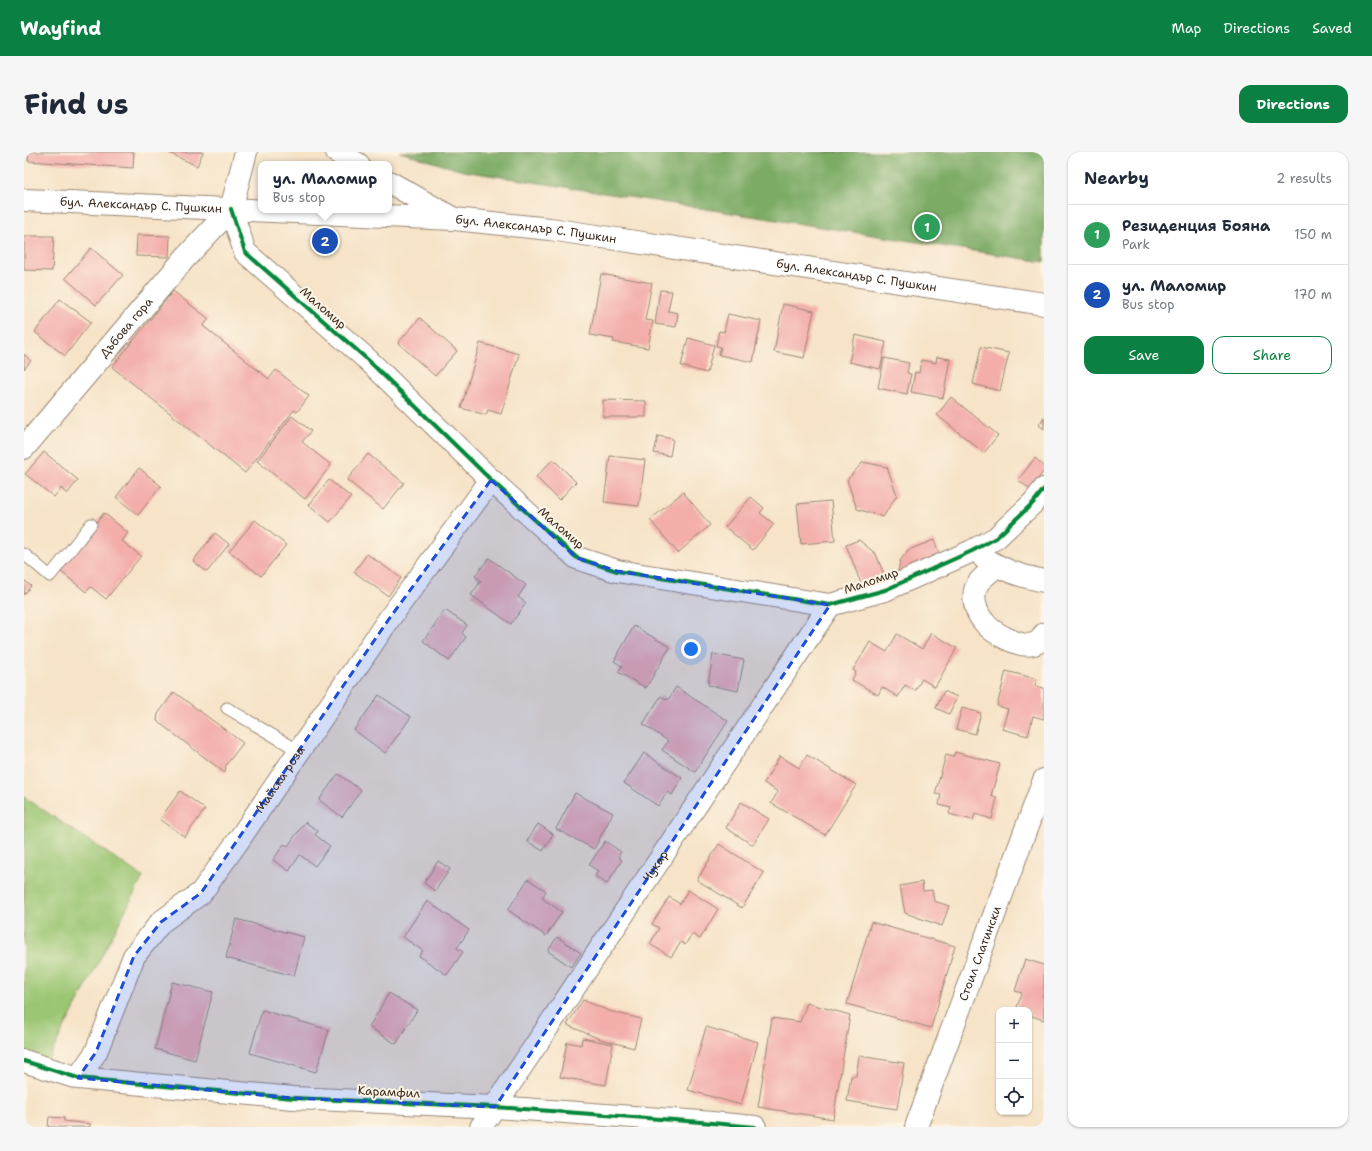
<!DOCTYPE html>
<meta charset="utf-8">
<style>
:root{--surface:#fff;--page:#f6f6f7;--text:#1f2937;--muted:#747a83;--line:#e0e1e3;--accent:#0b8043}
body{margin:0;font-family:"Shantell Sans",sans-serif;background:var(--page);color:var(--text)}
.controls{position:absolute;right:12px;bottom:12px;display:grid;overflow:hidden;border-radius:8px;box-shadow:0 1px 3px #0004}
.controls button{width:36px;height:36px;display:grid;place-items:center;padding:0;border:0;border-bottom:1px solid var(--line);background:var(--surface);color:var(--text);font:20px sans-serif}
.you{position:absolute;left:667px;top:497px;width:14px;height:14px;margin:-10px;border:3px solid #fff;border-radius:50%;background:#1a73e8;box-shadow:0 0 0 6px #1a73e833}
.badge{display:grid;place-items:center;width:26px;height:26px;border-radius:50%;background:var(--accent);color:#fff;font-size:13px;font-weight:700}
.pin{position:absolute;translate:-50% -50%;border:2px solid #fff;box-shadow:0 1px 4px #0006}
.popup{position:absolute;left:234px;top:9px;width:134px;height:52px;box-sizing:border-box;display:grid;place-content:center;border-radius:8px;background:var(--surface);filter:drop-shadow(0 1px 3px #0005);font-size:13px;white-space:nowrap;color:var(--muted)}
.popup b{font-size:15px;color:var(--text)}
.popup::after{content:'';position:absolute;left:50%;top:100%;margin-left:-8px;border:8px solid transparent;border-top-color:var(--surface)}
.list{margin:0;padding:0;list-style:none}
h2{display:flex;justify-content:space-between;align-items:center;height:52px;margin:0;padding:0 16px;font-size:17px}
h2 small{font-size:13px;font-weight:400;color:var(--muted)}
.list li{display:grid;grid-template-columns:26px 1fr auto;gap:12px;align-items:center;box-sizing:border-box;height:60px;padding:0 16px;border-top:1px solid var(--line)}
.list b{display:block;font-size:15px;white-space:nowrap}
.list p{margin:0;font-size:13px;white-space:nowrap;color:var(--muted)}
.list em{font-size:13px;font-style:normal;color:var(--muted)}
.actions{display:flex;gap:8px;padding:12px 16px}
.actions a{flex:1;padding:9px 0;border:1px solid var(--accent);border-radius:12px;text-align:center;font-size:14px;color:var(--accent)}
.actions .main{background:var(--accent);color:#fff}
.icon{flex:none;width:22px;height:22px;fill:none;stroke:currentColor;stroke-width:2;stroke-linecap:round;stroke-linejoin:round}
.map{position:relative;flex:none;width:1020px;height:975px;overflow:hidden;border-radius:12px}
header{display:flex;align-items:center;gap:24px;box-sizing:border-box;height:56px;padding:0 20px;background:var(--accent);color:#fff}
header strong{font-size:19px}
nav{display:flex;gap:22px;margin-inline-start:auto;font-size:14px}
.intro{display:flex;align-items:center;justify-content:space-between;box-sizing:border-box;height:96px;padding:0 24px}
h1{margin:0;font-size:28px}
.button{padding:10px 18px;border-radius:12px;background:var(--accent);color:#fff;font-size:14px;font-weight:700}
main{display:flex;gap:24px;padding:0 24px}
aside{flex:1;background:var(--surface);border-radius:12px;box-shadow:0 1px 3px #0004}
.map>svg:first-child{display:block}
.green{fill:#9bc673;stroke:#6b7848}
.forest{fill:#7cab65;stroke:#5c6a42}
.building{fill:#f3aeaa}
.lines{fill:none;stroke-linecap:round;stroke-linejoin:round}
.service-casing{stroke:#988673;stroke-width:13}
.minor-casing{stroke:#988673;stroke-width:24}
.secondary-casing{stroke:#988673;stroke-width:24}
.service{stroke:#fff;stroke-width:11}
.minor{stroke:#fff;stroke-width:22}
.secondary{stroke:#fff;stroke-width:22}
.cycleway-casing{stroke:#fcf5e5;stroke-width:6}
.cycleway{stroke:#00873e;stroke-width:4}
.marked{fill:#1d4ed8;fill-opacity:0.2;stroke:#1d4ed8;stroke-width:3;stroke-dasharray:8 5;stroke-linejoin:round}
.labels{text-anchor:middle;stroke-width:4;stroke-linejoin:round;paint-order:stroke}
.street-label{font-size:12px;fill:#3b2a1e;stroke:#fcf5e5}
</style>
<header>
<strong>Wayfind</strong>
<nav><a>Map</a><a>Directions</a><a>Saved</a></nav>
</header>
<div class="intro"><h1>Find us</h1><a class="button">Directions</a></div>
<main>
<div class="map">
<svg width="1020" height="975" viewBox="0 0 1020 975">
<rect width="100%" height="100%" fill="#fcf5e5"/>
<filter id="ink" filterUnits="userSpaceOnUse"><feTurbulence type="fractalNoise" baseFrequency=".025" numOctaves="2"/><feDisplacementMap in="SourceGraphic" scale="8" xChannelSelector="R" yChannelSelector="G"/><feConvolveMatrix kernelMatrix="1 2 1 2 8 2 1 2 1" color-interpolation-filters="sRGB"/></filter>
<filter id="wash" filterUnits="userSpaceOnUse"><feTurbulence type="fractalNoise" baseFrequency=".012" numOctaves="4" result="noise"/><feDisplacementMap in="SourceGraphic" scale="16" xChannelSelector="R" yChannelSelector="G"/><feGaussianBlur stdDeviation="0.9" result="paint"/><feColorMatrix in="noise" values="0 0 0 0 0 0 0 0 0 0 0 0 0 0 0 0 0 1.4 0 .05"/><feComposite in="paint" operator="in"/></filter>
<g filter="url(#wash)">
<rect width="100%" height="100%" fill="#f6e3c8"/>
<polygon class="green" points="0,645 119,725 20,915 0,909"/>
<polygon class="forest" points="376,0 1020,0 1020,110 439,19"/>
<g id="blocks">
<g class="building">
<polygon points="5,0 110,0 109,16 4,9"/>
<polygon points="143,0 179,0 173,14"/>
<polygon points="113,83 146,84 145,105 112,104"/>
<polygon points="0,84 30,84 28,119 0,118"/>
<polygon points="67,96 99,123 72,153 41,126"/>
<polygon points="577,122 628,131 621,168 629,169 624,196 589,190 590,187 566,183"/>
<polygon points="636,138 648,139 644,159 654,161 652,175 631,172"/>
<polygon points="149,139 185,167 179,174 245,227 252,218 285,244 273,260 270,258 221,321 88,215"/>
<polygon points="36,147 67,170 41,204 11,180"/>
<polygon points="759,152 790,159 780,206 750,200"/>
<polygon points="704,162 737,169 729,210 695,203 697,195 692,194 695,179 700,180"/>
<polygon points="396,166 433,199 411,224 374,191"/>
<polygon points="831,183 862,190 856,217 825,210"/>
<polygon points="664,186 690,193 683,221 657,214"/>
<polygon points="456,191 495,202 477,262 464,258 462,263 437,256"/>
<polygon points="957,195 985,201 976,239 949,232"/>
<polygon points="0,202 7,209 0,217"/>
<polygon points="913,205 926,207 919,246 887,240 891,220 895,221 897,208 912,211"/>
<polygon points="860,206 885,211 883,221 887,222 883,242 854,236"/>
<polygon points="927,245 974,283 960,301 913,263"/>
<polygon points="579,248 622,249 622,265 579,265"/>
<polygon points="268,264 287,279 278,290 307,313 281,347 233,309"/>
<polygon points="1020,265 1020,277 1015,273"/>
<polygon points="634,284 649,287 646,304 630,301"/>
<polygon points="20,300 54,328 43,342 37,336 30,345 1,322"/>
<polygon points="344,302 380,331 359,357 323,328"/>
<polygon points="586,304 621,308 615,354 580,350"/>
<polygon points="1011,306 1020,314 1020,319 1006,337 994,328"/>
<polygon points="529,307 552,330 535,348 512,325"/>
<polygon points="839,310 863,315 873,343 859,365 833,357 823,328"/>
<polygon points="115,316 137,334 114,363 92,345"/>
<polygon points="305,328 327,345 306,370 285,353"/>
<polygon points="659,340 686,373 654,401 626,368"/>
<polygon points="727,345 740,356 736,361 750,372 729,398 701,375"/>
<polygon points="807,349 811,389 777,392 773,352"/>
<polygon points="80,361 104,381 98,389 117,404 82,447 67,435 62,440 35,418"/>
<polygon points="231,368 262,393 237,424 205,399"/>
<polygon points="191,381 205,392 183,420 169,409"/>
<polygon points="835,388 852,402 861,425 838,434 822,393"/>
<polygon points="910,388 916,404 874,420 876,409 884,398"/>
<polygon points="343,402 377,426 364,444 330,420"/>
<polygon points="465,406 502,433 494,445 502,451 487,472 447,443 457,429 451,424"/>
<polygon points="0,428 7,434 0,443"/>
<polygon points="421,458 443,473 438,481 442,485 425,509 399,489"/>
<polygon points="610,474 646,495 622,536 594,520 598,514 590,509"/>
<polygon points="907,481 933,496 911,535 898,527 891,539 881,533 874,545 858,535 854,543 828,528 832,520 829,518 846,490 863,500 873,482 898,497"/>
<polygon points="689,502 720,508 714,539 684,533"/>
<polygon points="982,519 1013,527 1011,534 1020,536 1020,567 1009,564 1004,584 978,577 984,557 973,554"/>
<polygon points="652,535 704,569 671,620 638,598 644,589 619,572 637,544 644,548"/>
<polygon points="920,539 933,545 925,562 912,556"/>
<polygon points="150,540 219,591 202,613 201,621 133,569 134,562"/>
<polygon points="355,543 387,565 361,601 330,578"/>
<polygon points="938,556 957,561 951,582 932,577"/>
<polygon points="931,600 976,612 967,644 973,646 968,667 951,662 949,668 925,662 927,656 915,653 917,643 911,642 922,603 929,605"/>
<polygon points="620,601 658,626 648,643 643,640 634,654 600,631"/>
<polygon points="783,603 832,633 801,683 747,651 754,640 740,631 756,604 775,616"/>
<polygon points="314,622 337,638 318,665 295,648"/>
<polygon points="156,639 181,657 161,685 136,667"/>
<polygon points="551,641 589,661 570,697 532,677"/>
<polygon points="717,650 745,667 729,693 702,676"/>
<polygon points="281,670 294,679 291,683 306,694 291,714 276,703 265,719 249,708 260,692 264,694"/>
<polygon points="514,672 529,682 519,699 503,689"/>
<polygon points="581,689 597,700 594,705 598,708 583,732 571,724 574,719 565,713"/>
<polygon points="695,692 740,721 718,756 673,728"/>
<polygon points="414,709 426,717 411,739 400,731"/>
<polygon points="504,727 522,739 518,746 538,760 522,784 484,758"/>
<polygon points="898,730 899,739 908,738 910,749 925,754 918,774 881,761 876,734"/>
<polygon points="664,738 694,757 676,787 668,782 661,793 657,790 647,805 626,792 635,776 628,772 645,745 656,752"/>
<polygon points="403,749 445,778 433,796 439,800 423,823 395,804 399,799 379,785"/>
<polygon points="212,767 280,785 270,824 202,806"/>
<polygon points="847,770 931,794 907,876 823,852"/>
<polygon points="533,785 557,801 547,815 524,799"/>
<polygon points="1001,807 1020,813 1020,839 1018,844 1020,845 1020,868 1005,863 1005,858 992,858 998,841 991,839"/>
<polygon points="148,830 189,840 171,908 131,897"/>
<polygon points="365,841 393,858 372,892 345,875"/>
<polygon points="559,848 585,859 617,867 610,896 576,887 543,873"/>
<polygon points="783,851 826,863 809,967 734,955 748,866 776,870"/>
<polygon points="238,858 305,878 292,920 226,901"/>
<polygon points="682,875 734,890 717,953 664,938"/>
<polygon points="558,886 589,892 582,933 536,925 543,890 557,893"/>
<polygon points="835,904 880,911 873,957 823,949 827,924 832,924"/>
<polygon points="25,965 40,966 40,969 66,972 66,975 24,975"/>
</g>
</g>
</g>
<g filter="url(#ink)">
<use href="#blocks" fill-opacity="0" stroke="#988673" stroke-width="1"/>
<g class="lines">
<g class="service-casing">
<g id="service">
<polyline points="0,402 26,424 67,372"/>
<polyline points="203,556 275,599"/>
</g>
</g>
<g class="minor-casing">
<g id="minor">
<polyline points="313,0 334,12"/>
<polyline points="365,30 430,67"/>
<polyline points="207,57 221,100 344,208 467,328 553,406 593,419 806,453 861,438 948,399 972,386 1009,351 1020,337"/>
<path id="s1" d="M0 296 162 105 207 57 222 0"/>
<path d="M960 406C981 419 996 424 1020 429"/>
<path d="M972 414C967 419 955 428 953 433 947 445 952 461 960 470 968 481 996 496 1009 492 1014 491 1018 487 1020 482"/>
<polyline points="0,909 54,926 269,946 471,955 677,970 731,975"/>
<path id="s2" d="M54 926 72 900 110 804 137 770 177 741 214 689 365 467 467 328"/>
<path id="s3" d="M457 975 806 453"/>
<path id="s4" d="M892 975 1020 628"/>
</g>
</g>
<g class="secondary-casing">
<g id="secondary">
<path id="s5" d="M0 48 430 67 526 77 1020 152"/>
</g>
</g>
<use href="#service" class="service"/>
<use href="#minor" class="minor"/>
<use href="#secondary" class="secondary"/>
<g class="cycleway-casing">
<g id="cycleway">
<polyline points="207,57 221,100 344,208 467,328 553,406 593,419 806,453 861,438 948,399 972,386 1009,351 1020,337"/>
<polyline points="0,909 54,926 269,946 471,955 677,970 731,975"/>
</g>
</g>
<use href="#cycleway" class="cycleway"/>
</g>
</g>
<path class="marked" d="M467 328 553 406 593 419 806 453 471 955 269 946 54 926 72 900 110 804 137 770 177 741 365 467Z"/>
<g class="labels">
<g class="street-label">
<text dy="4" stroke="none"><textPath href="#s5" startOffset="117">бул. Александър С. Пушкин</textPath></text>
<text dy="4" stroke="none"><textPath href="#s5" startOffset="513">бул. Александър С. Пушкин</textPath></text>
<text dy="4" stroke="none"><textPath href="#s5" startOffset="837">бул. Александър С. Пушкин</textPath></text>
<text transform="translate(299 156) rotate(41)" y="4">Маломир</text>
<text dy="4" stroke="none"><textPath href="#s1" startOffset="158">Дъбова гора</textPath></text>
<text transform="translate(537 376) rotate(41)" y="4">Маломир</text>
<text transform="translate(847 429) rotate(-19)" y="4">Маломир</text>
<text dy="4" stroke="none"><textPath href="#s2" startOffset="366">Майска роза</textPath></text>
<text dy="4" stroke="none"><textPath href="#s3" startOffset="314">Чукар</textPath></text>
<text dy="4" stroke="none"><textPath href="#s4" startOffset="185">Стоил Слатински</textPath></text>
<text transform="translate(365 940) rotate(3)" y="4">Карамфил</text>
</g>
</g>
</svg>
<div class="controls">
<button>+</button>
<button>−</button>
<button><svg class="icon" aria-label="locate" viewBox="0 0 24 24"><circle cx="12" cy="12" r="6"/><path d="M12 2v4M12 18v4M2 12h4M18 12h4"/></svg></button>
</div>
<div class="you"></div>
<div class="pin badge" style="left:903px;top:75px;background:#2e9e5b">1</div>
<div class="pin badge" style="left:301px;top:89px;background:#1a4fb4">2</div>
<div class="popup"><b>ул. Маломир</b>Bus stop</div>
</div>
<aside>
<h2>Nearby<small>2 results</small></h2>
<ul class="list">
<li><span class="badge" style="background:#2e9e5b">1</span><div><b>Резиденция Бояна</b><p>Park</p></div><em>150 m</em></li>
<li><span class="badge" style="background:#1a4fb4">2</span><div><b>ул. Маломир</b><p>Bus stop</p></div><em>170 m</em></li>
</ul>
<div class="actions"><a class="main">Save</a><a>Share</a></div>
</aside>
</main>
